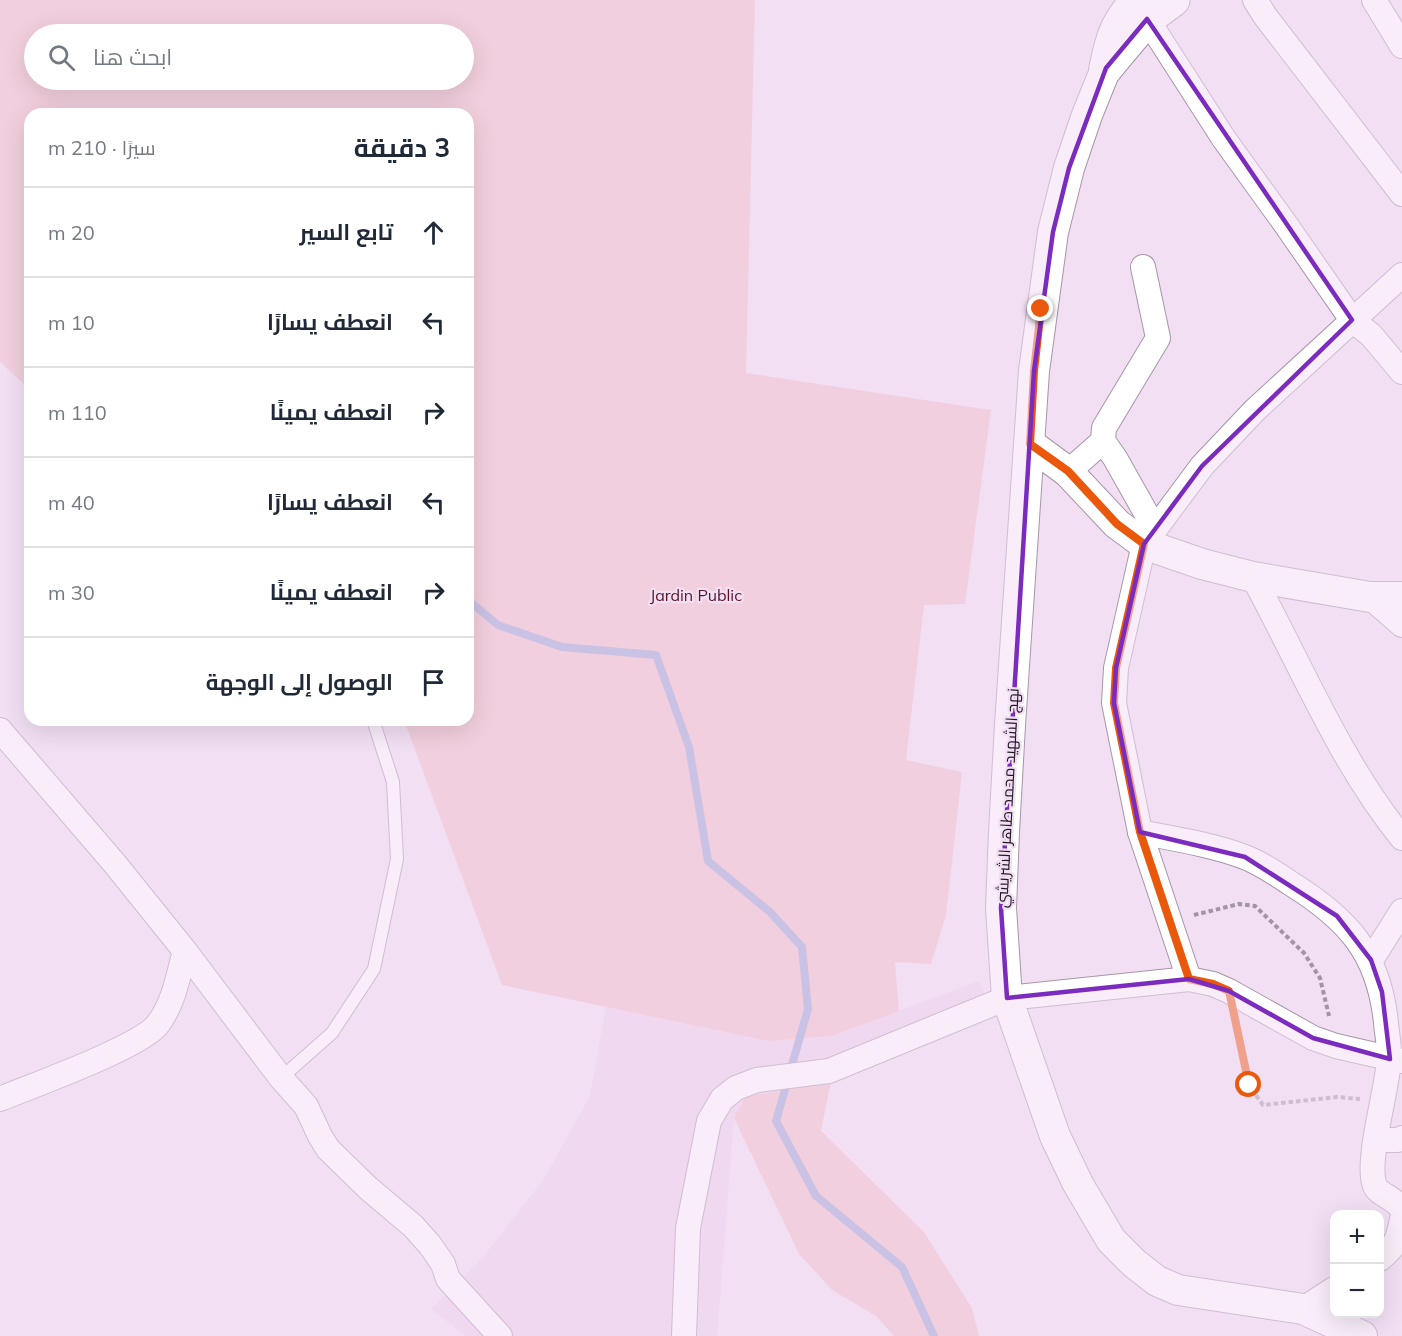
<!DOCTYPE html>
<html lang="ar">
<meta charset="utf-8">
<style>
:root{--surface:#fff;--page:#f6f6f7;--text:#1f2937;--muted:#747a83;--line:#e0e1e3}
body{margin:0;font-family:Mulish,Cairo,sans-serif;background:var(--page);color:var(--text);direction:rtl}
.controls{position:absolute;right:18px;bottom:18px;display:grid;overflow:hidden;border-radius:12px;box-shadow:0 6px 24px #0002}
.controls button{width:54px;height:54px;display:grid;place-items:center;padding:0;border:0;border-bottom:2px solid var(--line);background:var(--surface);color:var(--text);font:30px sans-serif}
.stop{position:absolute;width:18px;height:18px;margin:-14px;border:4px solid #ea580c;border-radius:50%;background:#fff}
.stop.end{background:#ea580c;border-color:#fff;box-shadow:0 2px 6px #0008}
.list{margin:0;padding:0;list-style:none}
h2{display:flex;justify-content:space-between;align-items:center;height:78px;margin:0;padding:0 24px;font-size:26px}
h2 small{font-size:20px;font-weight:400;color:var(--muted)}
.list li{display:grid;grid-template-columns:39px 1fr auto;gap:18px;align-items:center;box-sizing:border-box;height:90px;padding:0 24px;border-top:2px solid var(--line)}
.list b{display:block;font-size:22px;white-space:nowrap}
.list em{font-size:20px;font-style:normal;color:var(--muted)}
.icon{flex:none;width:33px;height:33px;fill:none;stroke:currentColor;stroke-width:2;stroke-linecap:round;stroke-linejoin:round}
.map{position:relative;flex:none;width:1402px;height:1336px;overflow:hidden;direction:ltr}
.search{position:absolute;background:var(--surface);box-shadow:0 6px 24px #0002;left:24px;top:24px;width:450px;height:66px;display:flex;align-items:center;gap:15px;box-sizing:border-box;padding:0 21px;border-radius:33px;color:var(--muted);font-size:22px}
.panel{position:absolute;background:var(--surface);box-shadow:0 6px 24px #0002;left:24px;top:108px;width:450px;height:618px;border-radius:18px;direction:rtl}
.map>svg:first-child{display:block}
.built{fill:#ead1ec}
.green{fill:#f2bdc4;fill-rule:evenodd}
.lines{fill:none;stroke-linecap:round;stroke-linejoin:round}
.stream{stroke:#97a1d1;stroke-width:8}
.service-casing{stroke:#a795a9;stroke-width:14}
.minor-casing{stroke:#a795a9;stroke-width:26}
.tertiary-casing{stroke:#a795a9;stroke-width:32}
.secondary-casing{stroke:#a795a9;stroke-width:35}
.primary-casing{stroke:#a795a9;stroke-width:35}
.path{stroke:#a294a4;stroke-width:4;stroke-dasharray:4.5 3;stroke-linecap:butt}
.service{stroke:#fff;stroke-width:12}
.minor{stroke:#fff;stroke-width:24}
.tertiary{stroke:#fff;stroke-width:30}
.secondary{stroke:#fff;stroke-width:33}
.primary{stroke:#fff;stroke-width:33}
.route{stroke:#ea580c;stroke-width:8}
.marked{fill:none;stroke:#7b2cbf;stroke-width:4.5;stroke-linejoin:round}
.labels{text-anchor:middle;stroke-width:4.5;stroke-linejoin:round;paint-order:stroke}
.park-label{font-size:16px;fill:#5a1426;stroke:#f2dff4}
.street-label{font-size:16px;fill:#201a21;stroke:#f2dff4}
</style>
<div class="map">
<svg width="1402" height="1336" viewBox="0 0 1402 1336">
<rect width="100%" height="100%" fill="#f2dff4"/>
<polygon class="built" points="979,981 994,1015 831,1081 745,1097 734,1118 717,1336 466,1336 431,1309 484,1256 544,1179 590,1096 606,1007 768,1041 832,1036"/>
<g class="green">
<path d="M0 0H755L746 373 991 410 965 604 924 605 906 760 962 772 946 915 931 964 895 962 899 1011 832 1036 768 1041 502 985 404 720H468V114H30V390L0 362ZM34 34H464V80H34Z"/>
<polygon points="831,1081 821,1131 924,1232 972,1308 979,1336 894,1336 876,1316 832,1290 799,1254 734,1118 745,1097"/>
</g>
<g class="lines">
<polyline class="stream" points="468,600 498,625 562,647 656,655 689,747 708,861 770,912 802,947 808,1009 776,1121 816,1196 902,1267 934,1336"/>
<g class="service-casing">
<polyline id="service" points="281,1078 332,1033 374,969 397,859 393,782 373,720"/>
</g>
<g class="minor-casing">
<g id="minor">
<polyline points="1255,0 1265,16 1402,194"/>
<polyline points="1374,0 1402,46"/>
<polyline points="1147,19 1224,139 1284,222 1352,320 1371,335 1402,372"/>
<polyline points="1143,267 1158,338 1104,428 1103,441 1115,458 1155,529"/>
<polyline points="1068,472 1103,441"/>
<path d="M1253 577C1301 665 1339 760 1402 838"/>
<polyline points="1370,597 1402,625"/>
<polyline points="0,730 115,864 185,951 281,1078 306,1106 320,1136 328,1149 368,1188 413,1226 430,1245 443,1264 448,1279 500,1336"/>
<path d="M1140 832C1174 839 1209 844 1242 856 1259 862 1275 873 1290 883 1348 919 1379 953 1386 1023 1387 1035 1390 1048 1389 1059 1388 1088 1365 1162 1375 1186 1378 1194 1395 1198 1402 1209"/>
<polyline points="1371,960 1402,911"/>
<polyline points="1189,979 1140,832 1114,703 1116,668 1144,544 1202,466 1255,410 1402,275"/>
<path d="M0 1099C31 1086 141 1047 158 1024 174 1003 178 976 185 951"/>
<polyline points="1376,1140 1398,1140 1402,1138"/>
<path d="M1380 1259C1396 1246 1398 1239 1402 1219"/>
<polyline points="1303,1309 1334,1289"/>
<polyline points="684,1336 688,1228 709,1121 722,1099 736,1088 757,1080 829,1071 1007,998 1189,979 1213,984 1229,991 1313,1038 1336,1046 1402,1061"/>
</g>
</g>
<g class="tertiary-casing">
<g id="tertiary">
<polyline points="1106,68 1087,115 1069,168 1053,232 1034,371 1010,725 1004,832 1001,908 1007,998 1055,1136 1078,1184 1111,1240 1134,1263 1157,1281 1178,1290 1303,1309 1362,1336"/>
<polyline points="1030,444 1068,472 1117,524 1144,544 1202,564 1253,577 1370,597 1402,597"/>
</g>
</g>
<g class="secondary-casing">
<polyline id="secondary" points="1106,68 1147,19 1173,0"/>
</g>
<g class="primary-casing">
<path id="primary" d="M1106 68C1112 37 1116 25 1137 0"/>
</g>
<g class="path">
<polyline points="1194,915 1239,904 1255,906 1304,953 1320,978 1329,1016"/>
<polyline points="1236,1024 1249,1085 1263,1105 1337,1097 1360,1099"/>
</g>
<use href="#service" class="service"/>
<use href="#minor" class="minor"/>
<use href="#tertiary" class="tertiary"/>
<use href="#secondary" class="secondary"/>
<use href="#primary" class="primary"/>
</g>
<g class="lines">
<polyline class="route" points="1041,309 1034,371 1030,444 1068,471 1117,524 1144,544 1116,668 1114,703 1140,832 1189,979 1213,984 1229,991 1249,1085"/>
</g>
<path d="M0 0H1402V1336H0ZM1147 19 1352 320 1202 466 1144 544 1116 668 1114 703 1140 832 1245 857 1337 916 1371 960 1382 992 1390 1059 1313 1038 1229 991 1189 979 1007 998 1001 908 1034 371 1053 232 1069 168 1106 68Z" fill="#f2dff4" fill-opacity=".55" fill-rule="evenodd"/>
<path class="marked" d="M1147 19 1352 320 1202 466 1144 544 1116 668 1114 703 1140 832 1245 857 1337 916 1371 960 1382 992 1390 1059 1313 1038 1229 991 1189 979 1007 998 1001 908 1034 371 1053 232 1069 168 1106 68Z"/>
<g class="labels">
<g class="park-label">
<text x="696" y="601">Jardin Public</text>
</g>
<g class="street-label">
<text transform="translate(1007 798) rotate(-87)" y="6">نهج الشهيد محمد طاهر الشريشي</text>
</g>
</g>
</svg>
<div class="controls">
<button>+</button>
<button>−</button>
</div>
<div class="stop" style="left:1249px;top:1085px"></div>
<div class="stop end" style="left:1041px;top:309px"></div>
<div class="search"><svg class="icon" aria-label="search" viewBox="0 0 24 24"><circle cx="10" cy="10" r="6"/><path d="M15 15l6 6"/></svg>ابحث هنا</div>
<section class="panel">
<h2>3 دقيقة<small>سيرًا · 210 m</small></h2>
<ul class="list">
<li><svg class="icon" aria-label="ahead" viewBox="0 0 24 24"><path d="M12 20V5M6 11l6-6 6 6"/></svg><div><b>تابع السير</b></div><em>20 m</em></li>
<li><svg class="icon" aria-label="left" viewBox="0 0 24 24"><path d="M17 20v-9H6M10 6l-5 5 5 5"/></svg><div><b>انعطف يسارًا</b></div><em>10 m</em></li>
<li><svg class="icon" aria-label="right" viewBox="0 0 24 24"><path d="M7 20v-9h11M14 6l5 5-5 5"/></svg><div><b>انعطف يمينًا</b></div><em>110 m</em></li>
<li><svg class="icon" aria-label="left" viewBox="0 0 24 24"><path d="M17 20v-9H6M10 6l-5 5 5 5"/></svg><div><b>انعطف يسارًا</b></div><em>40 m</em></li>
<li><svg class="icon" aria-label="right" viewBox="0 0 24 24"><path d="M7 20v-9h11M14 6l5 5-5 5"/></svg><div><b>انعطف يمينًا</b></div><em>30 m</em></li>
<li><svg class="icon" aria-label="arrive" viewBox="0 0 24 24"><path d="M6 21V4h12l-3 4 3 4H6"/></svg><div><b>الوصول إلى الوجهة</b></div></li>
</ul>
</section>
</div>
